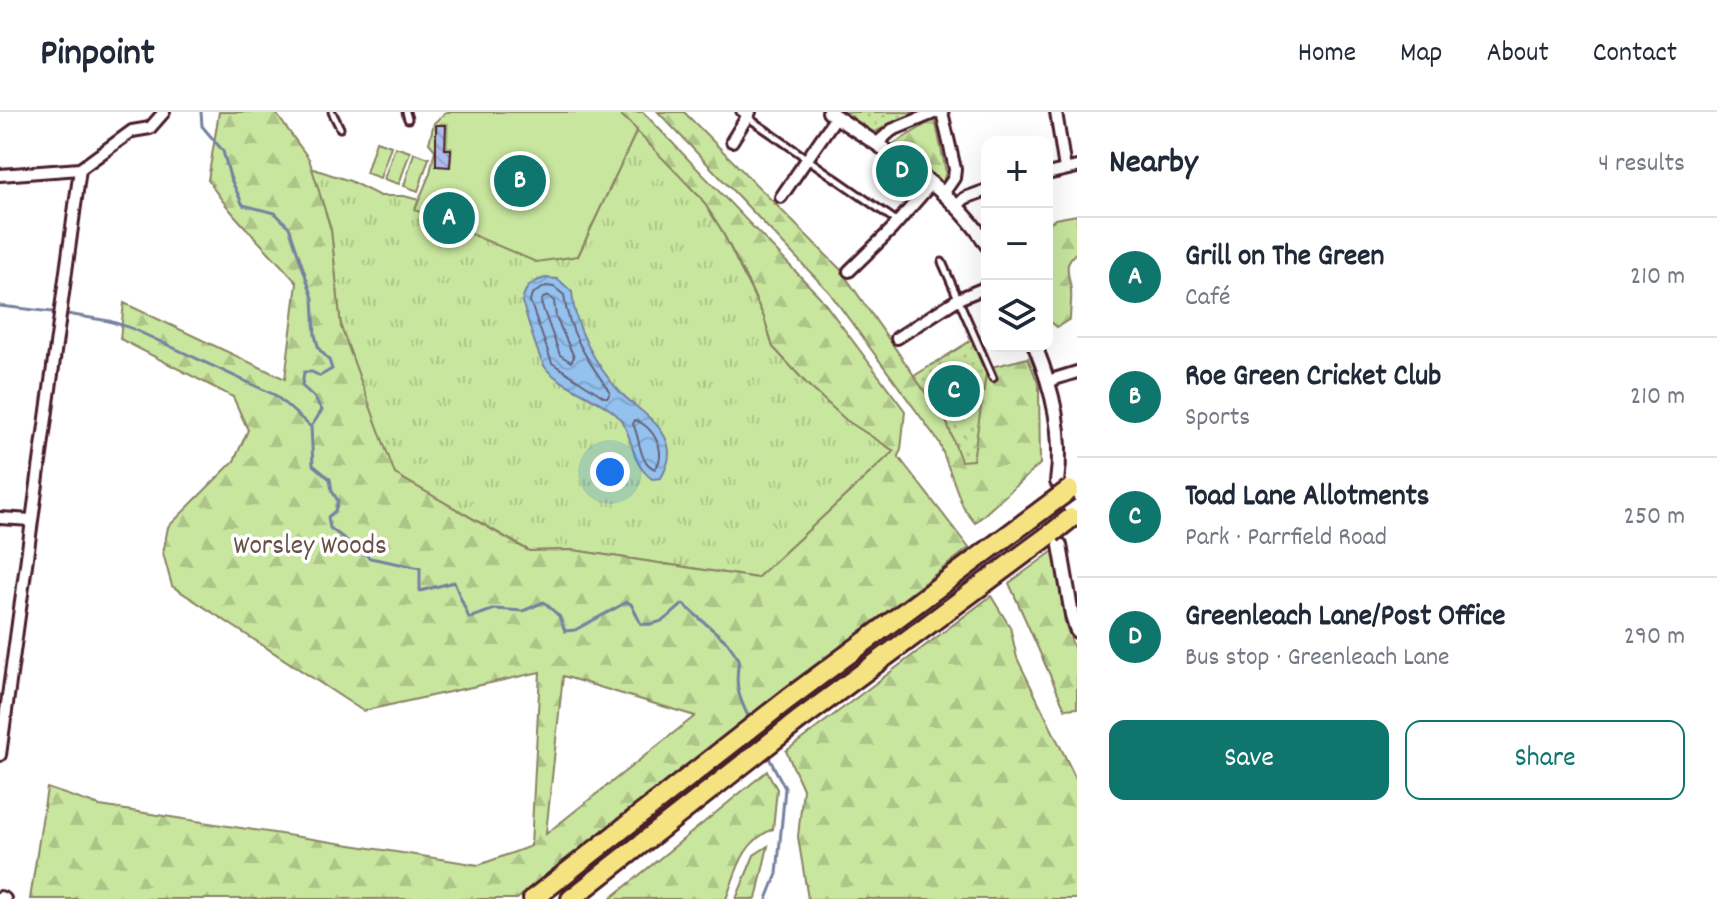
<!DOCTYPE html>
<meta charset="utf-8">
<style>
:root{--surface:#fff;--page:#f6f6f7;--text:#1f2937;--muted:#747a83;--line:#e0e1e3;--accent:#0f766e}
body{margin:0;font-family:Dekko,sans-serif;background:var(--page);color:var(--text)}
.controls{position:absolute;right:24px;top:24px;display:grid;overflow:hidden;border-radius:16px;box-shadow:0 8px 32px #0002}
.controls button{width:72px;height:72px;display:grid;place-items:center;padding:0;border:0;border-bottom:2px solid var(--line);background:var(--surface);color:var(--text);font:40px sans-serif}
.you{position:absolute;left:610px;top:360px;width:28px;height:28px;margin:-20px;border:6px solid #fff;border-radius:50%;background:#1a73e8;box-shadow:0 0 0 12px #1a73e833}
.badge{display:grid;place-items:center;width:52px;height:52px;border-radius:50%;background:var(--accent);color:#fff;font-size:26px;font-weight:700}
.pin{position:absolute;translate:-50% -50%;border:4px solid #fff;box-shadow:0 2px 8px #0006}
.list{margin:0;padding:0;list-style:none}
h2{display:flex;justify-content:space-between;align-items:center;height:104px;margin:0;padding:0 32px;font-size:34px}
h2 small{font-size:26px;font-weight:400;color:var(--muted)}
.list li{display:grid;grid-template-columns:52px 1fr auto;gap:24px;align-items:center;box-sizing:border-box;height:120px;padding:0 32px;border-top:2px solid var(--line)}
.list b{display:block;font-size:30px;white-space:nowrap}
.list p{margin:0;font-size:26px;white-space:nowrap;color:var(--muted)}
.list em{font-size:26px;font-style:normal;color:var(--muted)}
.actions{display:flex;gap:16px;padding:24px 32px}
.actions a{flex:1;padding:18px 0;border:2px solid var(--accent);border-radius:16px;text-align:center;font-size:28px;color:var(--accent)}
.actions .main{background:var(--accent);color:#fff}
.icon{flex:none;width:44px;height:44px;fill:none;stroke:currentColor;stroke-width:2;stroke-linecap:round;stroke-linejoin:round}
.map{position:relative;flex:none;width:1077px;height:787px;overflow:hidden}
header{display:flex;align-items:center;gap:48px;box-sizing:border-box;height:112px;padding:0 40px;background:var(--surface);border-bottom:2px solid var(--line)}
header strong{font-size:38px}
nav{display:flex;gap:44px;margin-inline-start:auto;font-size:28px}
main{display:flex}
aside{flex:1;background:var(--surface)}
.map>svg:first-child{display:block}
.grass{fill:url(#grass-tufts);stroke:#898264;stroke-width:2}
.forest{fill:url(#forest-firs);stroke:#898264;stroke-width:2;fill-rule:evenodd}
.park{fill:url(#park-dots);stroke:#898264;stroke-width:2}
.pitch{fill:#c8e69e;stroke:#898264;stroke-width:2}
.water{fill:url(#water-waves);stroke:#7681a0;stroke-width:2}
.shadow{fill:#0003}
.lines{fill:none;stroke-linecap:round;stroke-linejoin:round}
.shore{stroke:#676079;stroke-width:2}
.stream{stroke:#7681a0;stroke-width:3}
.building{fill:url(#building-back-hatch);stroke:#4a1f2b;stroke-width:2}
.service-casing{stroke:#4a1f2b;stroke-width:11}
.minor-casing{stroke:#4a1f2b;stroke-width:16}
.tertiary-casing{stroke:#4a1f2b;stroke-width:18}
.motorway-casing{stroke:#4a1f2b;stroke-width:24}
.service{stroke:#fff;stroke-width:5}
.minor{stroke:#fff;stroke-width:10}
.tertiary{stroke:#fff;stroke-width:12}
.motorway{stroke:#f5e382;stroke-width:18}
.motorway-bridge-casing{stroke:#4a1f2b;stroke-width:24;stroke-linecap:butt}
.motorway-bridge{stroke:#f5e382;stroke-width:18}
.labels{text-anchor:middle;stroke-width:7;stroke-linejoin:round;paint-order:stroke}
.park-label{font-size:28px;fill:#6a5148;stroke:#fff}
</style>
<header>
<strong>Pinpoint</strong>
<nav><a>Home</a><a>Map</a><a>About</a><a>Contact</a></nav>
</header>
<main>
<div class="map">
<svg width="1077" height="787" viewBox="0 0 1077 787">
<defs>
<pattern id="grass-tufts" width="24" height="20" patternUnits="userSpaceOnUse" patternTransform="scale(2)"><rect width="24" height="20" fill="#c8e69e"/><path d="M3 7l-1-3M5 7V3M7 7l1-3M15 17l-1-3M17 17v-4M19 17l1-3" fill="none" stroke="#adc588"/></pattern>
<pattern id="forest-firs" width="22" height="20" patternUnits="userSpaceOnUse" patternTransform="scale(2)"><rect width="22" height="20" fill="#c8e69e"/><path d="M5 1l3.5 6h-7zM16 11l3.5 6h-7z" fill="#adc588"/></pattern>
<pattern id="park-dots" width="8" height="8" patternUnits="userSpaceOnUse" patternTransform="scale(2)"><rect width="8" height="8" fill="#c8e69e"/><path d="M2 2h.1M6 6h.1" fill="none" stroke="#adc588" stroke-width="1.8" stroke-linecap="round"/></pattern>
<pattern id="water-waves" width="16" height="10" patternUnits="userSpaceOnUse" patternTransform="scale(2)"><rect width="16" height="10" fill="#93c2ee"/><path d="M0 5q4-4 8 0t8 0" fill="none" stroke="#80a6cc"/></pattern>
<pattern id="building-back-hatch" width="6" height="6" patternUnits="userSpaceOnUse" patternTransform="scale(2)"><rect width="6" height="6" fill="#aebded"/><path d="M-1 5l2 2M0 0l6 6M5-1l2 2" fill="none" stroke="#97a2cb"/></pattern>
</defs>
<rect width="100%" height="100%" fill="#fff"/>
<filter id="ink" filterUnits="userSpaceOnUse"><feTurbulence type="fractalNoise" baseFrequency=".0125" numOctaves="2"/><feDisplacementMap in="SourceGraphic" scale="16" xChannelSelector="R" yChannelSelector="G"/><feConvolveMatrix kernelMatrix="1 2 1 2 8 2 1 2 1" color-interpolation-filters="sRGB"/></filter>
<g filter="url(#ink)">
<polygon class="grass" points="637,18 701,86 721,117 764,205 773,235 808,273 846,307 894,339 757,466 573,438 530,439 394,362 341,215 331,118 311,56 350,69 380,84 404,84 419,88 415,97 578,144"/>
<g class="forest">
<path d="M219 0H275L309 47 331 118 341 215 395 362 529 439 573 438 757 466 894 339 846 308 808 273 773 235 764 205 747 168 721 117 701 86 618 0H643L820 185 905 299 901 338 898 344 969 436 517 787H30L47 676 100 694 479 753 531 734 540 560 363 599 172 474 163 441 168 415 234 349 248 318 233 285 120 227 124 191 285 267 297 171C268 137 230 104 208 68ZM563 564 695 604 546 722V721Z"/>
<polygon points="658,0 684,0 840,157 947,311 961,348 980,294 987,256 1028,246 1039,274 1040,352 975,411 963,395 939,330 829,180"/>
<polygon points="935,7 946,60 942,74 888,35"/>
<path d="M1077 103V140C1061 152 1070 164 1071 179 1072 188 1070 198 1070 207L1057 215 1047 207V114L1055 107Z"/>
<polygon points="1056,437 1065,511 1077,544 1077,596 1065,597 1009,471"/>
<polygon points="991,484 1010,515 1017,546 1077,669 1077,787 808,787 798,725 803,677 786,639"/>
<path d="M767 659 777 677 773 717C742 730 737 758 726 787H610Z"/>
<polygon points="768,734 756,787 736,787 754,743"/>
</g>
<g class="park">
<polygon points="838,0 916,0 871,22"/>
<polygon points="972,228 987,256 973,348 961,349 947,311 914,264"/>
</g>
<g class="pitch">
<polygon points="446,0 618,0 637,18 578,144 536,150 415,98 430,61 435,38 429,31 434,11"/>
<polygon points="376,29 391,34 380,66 366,61"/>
<polygon points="395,35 410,40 399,72 384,67"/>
<polygon points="414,41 429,46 418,79 404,74"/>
</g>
<path class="water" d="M545 166 558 167 572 180C574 215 596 254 620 280 635 296 660 309 667 330 672 343 667 355 661 366L652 367C629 349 636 331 621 308 608 289 558 274 545 255 536 242 528 206 522 190 524 176 531 170 545 166Z"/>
<g class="shadow">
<polygon points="441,10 449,11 448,34 453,34 452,50 449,53 438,14"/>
<polygon points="445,100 457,105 455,111 443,105"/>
</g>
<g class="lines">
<g class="shore">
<path d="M546 174 554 175 564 183C568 220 588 249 610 280L608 285H604L552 251 530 189 532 182Z"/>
<polygon points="549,184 554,189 556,205 574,245 571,250 560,243 541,191 543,186"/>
<path d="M635 308C653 314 668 340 655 357 638 350 641 328 633 312Z"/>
</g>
<g class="stream">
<path d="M201 0 202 14 223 39 230 65 243 93 275 101 289 115 313 186 315 223 319 237 329 248 332 257 320 264 312 260H304L302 274 314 285 322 298 311 315 313 353 330 367 332 379 338 389 335 399 328 405 330 416 370 446 420 456V479L454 470 469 506 495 497 523 499 544 490 559 504 565 519 575 518 627 490 631 492 641 512C660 514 669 505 683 492L727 530 739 547C735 573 737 582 749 606"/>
<polyline points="0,194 52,200"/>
<polyline points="67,202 109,209 131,216 275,283 311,315"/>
<polyline points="767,787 777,762 785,676 767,642"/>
</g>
</g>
<polygon class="building" points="436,13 446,13 445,37 451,37 450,55 436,54"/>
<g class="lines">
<g class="service-casing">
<g id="service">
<polyline points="332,0 340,16"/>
<polyline points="406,0 408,7"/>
<polyline points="740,0 898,110"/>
<polyline points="942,150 993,266"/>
</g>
</g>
<g class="minor-casing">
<g id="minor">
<polyline points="942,0 955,57 954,66 943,82"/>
<polyline points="1056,0 1065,57"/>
<polyline points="732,29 750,0"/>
<polyline points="876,32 892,18 936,0"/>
<polyline points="1047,62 1077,55"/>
<polyline points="0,63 80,57 132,19 150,16 164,0"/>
<polyline points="781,85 836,5"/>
<polyline points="957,94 965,86 987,78"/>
<polyline points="849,159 891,118 931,72"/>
<polyline points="897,226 958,187 987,175"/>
<polyline points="1048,269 1077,260"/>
<polyline points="0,406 31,408"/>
<polyline points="0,643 80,57"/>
<polyline points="0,785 5,787"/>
</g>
</g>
<g class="tertiary-casing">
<g id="tertiary">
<path d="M829 0C885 39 951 74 987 133"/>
<path d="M1035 234C1053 278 1064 323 1057 370"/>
<polyline points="1060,433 1072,503 1077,519"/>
</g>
</g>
<g class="motorway-casing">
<g id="motorway">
<polyline points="533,787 788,587 1050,392"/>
<polyline points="571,787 798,609 1052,421"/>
</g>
</g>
<use href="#service" class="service"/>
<use href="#minor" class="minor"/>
<use href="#tertiary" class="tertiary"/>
<use href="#motorway" class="motorway"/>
<g class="motorway-bridge-casing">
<g id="motorway-bridge">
<polyline points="1050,392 1069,378"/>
<polyline points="1052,421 1071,406"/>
</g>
</g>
<use href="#motorway-bridge" class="motorway-bridge"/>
</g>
</g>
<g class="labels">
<g class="park-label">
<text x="310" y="441">Worsley Woods</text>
</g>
</g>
</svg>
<div class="controls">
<button>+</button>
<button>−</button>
<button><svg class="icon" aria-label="layers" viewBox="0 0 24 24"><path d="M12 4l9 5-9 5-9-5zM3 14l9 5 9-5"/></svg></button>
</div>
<div class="you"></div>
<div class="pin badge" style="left:449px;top:106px">A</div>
<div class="pin badge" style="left:520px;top:69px">B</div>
<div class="pin badge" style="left:954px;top:279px">C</div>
<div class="pin badge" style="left:902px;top:59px">D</div>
</div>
<aside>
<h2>Nearby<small>4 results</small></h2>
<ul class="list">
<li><span class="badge">A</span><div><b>Grill on The Green</b><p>Café</p></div><em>210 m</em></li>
<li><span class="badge">B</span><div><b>Roe Green Cricket Club</b><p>Sports</p></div><em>210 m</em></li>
<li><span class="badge">C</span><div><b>Toad Lane Allotments</b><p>Park · Parrfield Road</p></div><em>250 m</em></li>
<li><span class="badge">D</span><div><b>Greenleach Lane/Post Office</b><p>Bus stop · Greenleach Lane</p></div><em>290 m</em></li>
</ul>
<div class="actions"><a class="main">Save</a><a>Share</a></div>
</aside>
</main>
